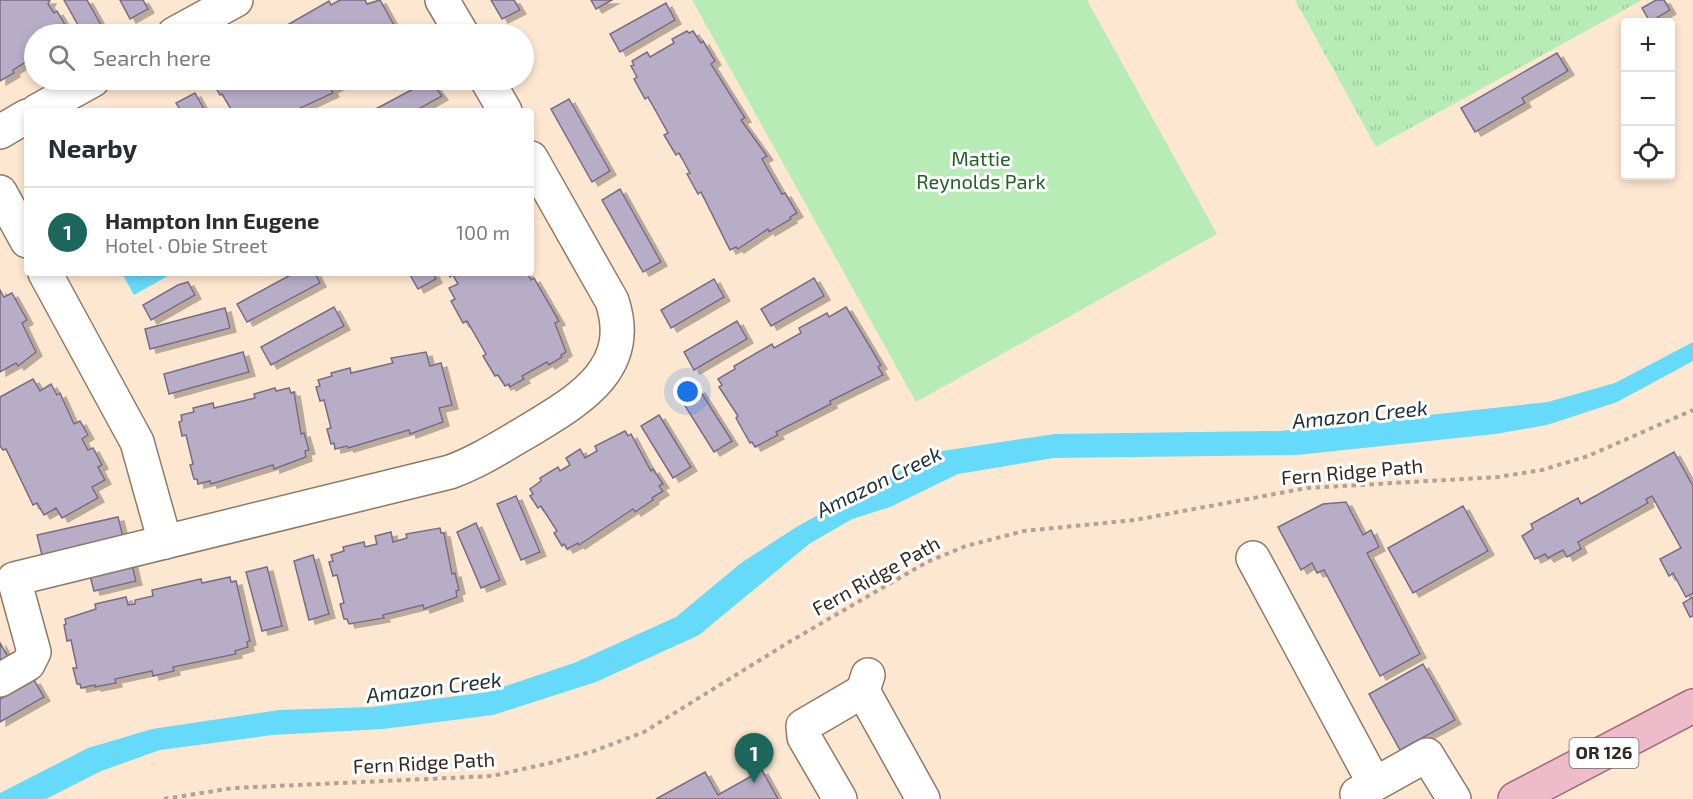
<!DOCTYPE html>
<meta charset="utf-8">
<style>
:root{--surface:#fff;--page:#f7f7f7;--text:#2b2b33;--muted:#7c7c81;--line:#e1e1e2;--accent:#1d665b}
body{margin:0;font-family:"Exo 2",sans-serif;background:var(--page);color:var(--text)}
.controls{position:absolute;right:18px;top:18px;display:grid;overflow:hidden;border-radius:6px;box-shadow:0 3px 9px #0003}
.controls button{width:54px;height:54px;display:grid;place-items:center;padding:0;border:0;border-bottom:2px solid var(--line);background:var(--surface);color:var(--text);font:30px sans-serif}
.you{position:absolute;left:688px;top:392px;width:21px;height:21px;margin:-15px;border:4px solid #fff;border-radius:50%;background:#1a73e8;box-shadow:0 0 0 9px #1a73e833}
.badge{display:grid;place-items:center;width:39px;height:39px;border-radius:50%;background:var(--accent);color:#fff;font-size:20px;font-weight:700}
.pin{position:absolute;translate:-50% -50px;filter:drop-shadow(0 2px 3px #0008)}
.pin::after{content:'';position:absolute;top:32px;width:21px;height:18px;background:inherit;clip-path:polygon(0 0,100% 0,50% 100%)}
.list{margin:0;padding:0;list-style:none}
h2{display:flex;justify-content:space-between;align-items:center;height:78px;margin:0;padding:0 24px;font-size:26px}
h2 small{font-size:20px;font-weight:400;color:var(--muted)}
.list li{display:grid;grid-template-columns:39px 1fr auto;gap:18px;align-items:center;box-sizing:border-box;height:90px;padding:0 24px;border-top:2px solid var(--line)}
.list b{display:block;font-size:22px;white-space:nowrap}
.list p{margin:0;font-size:20px;white-space:nowrap;color:var(--muted)}
.list em{font-size:20px;font-style:normal;color:var(--muted)}
.icon{flex:none;width:33px;height:33px;fill:none;stroke:currentColor;stroke-width:2;stroke-linecap:round;stroke-linejoin:round}
.map{position:relative;flex:none;width:1693px;height:799px;overflow:hidden}
.search{position:absolute;background:var(--surface);box-shadow:0 3px 9px #0003;left:24px;top:24px;width:510px;height:66px;display:flex;align-items:center;gap:15px;box-sizing:border-box;padding:0 21px;border-radius:33px;color:var(--muted);font-size:22px}
.panel{position:absolute;background:var(--surface);box-shadow:0 3px 9px #0003;left:24px;top:108px;width:510px;height:168px;border-radius:6px}
.map>svg:first-child{display:block}
.grass{fill:url(#grass-tufts)}
.green{fill:#b7ecb6}
.water{fill:#66dafa}
.building{fill:#b7adc7;stroke:#766c84;stroke-width:1.5;filter:url(#shadow)}
.lines{fill:none;stroke-linecap:round;stroke-linejoin:round}
.minor-casing{stroke:#8e7a66;stroke-width:36}
.major-casing{stroke:#a36b77;stroke-width:36}
.path{stroke:#b3a291;stroke-width:4;stroke-dasharray:4.5 4.5;stroke-linecap:butt}
.minor{stroke:#fff;stroke-width:33}
.major{stroke:#edbbca;stroke-width:33}
.labels{text-anchor:middle;stroke-width:6;stroke-linejoin:round;paint-order:stroke}
.shield{fill:#fff;stroke:#6f6964;stroke-width:1.5}
.shield-label{font-size:18px;font-weight:bold;fill:#312921}
.park-label{font-size:20px;fill:#206225;stroke:#fff}
.street-label{font-size:20px;fill:#312921;stroke:#fff}
.water-label{font-size:21px;font-style:italic;fill:#1d3238;stroke:#fff}
</style>
<div class="map">
<svg width="1693" height="799" viewBox="0 0 1693 799">
<defs>
<pattern id="grass-tufts" width="24" height="20" patternUnits="userSpaceOnUse" patternTransform="scale(1.5)"><rect width="24" height="20" fill="#b7ecb6"/><path d="M3 7l-1-3M5 7V3M7 7l1-3M15 17l-1-3M17 17v-4M19 17l1-3" fill="none" stroke="#9eca9c"/></pattern>
<filter id="shadow"><feDropShadow dx="6" dy="4" stdDeviation="0" flood-color="#0004"/></filter>
</defs>
<rect width="100%" height="100%" fill="#fee7d1"/>
<polygon class="grass" points="1295,0 1642,0 1376,147"/>
<polygon class="green" points="692,0 1087,0 1217,234 916,402"/>
<g class="water">
<polygon points="128,273 173,273 134,295 123,275"/>
<polygon points="1693,342 1693,361 1617,402 1547,425 1495,434 1297,455 1053,458 958,474 890,507 852,519 809,544 699,635 596,682 493,715 383,729 272,735 160,750 101,771 46,799 0,799 0,793 88,748 152,729 279,710 372,707 488,692 574,663 676,617 741,563 798,526 897,472 942,451 1055,434 1280,431 1548,402 1615,383"/>
</g>
<g class="building">
<polygon points="0,0 50,0 48,4 54,13 57,11 70,33 34,34 34,57 13,70 14,73 0,81"/>
<polygon points="64,0 87,0 105,32 83,34"/>
<polygon points="120,0 143,0 148,9 130,19"/>
<polygon points="340,0 365,0 367,4 380,0 399,34 277,34 291,27 289,24 329,1 331,5"/>
<polygon points="491,0 514,0 520,10 502,19"/>
<polygon points="591,0 612,0 596,9"/>
<polygon points="1656,0 1664,0 1670,10 1650,22 1642,8"/>
<polygon points="666,3 675,20 620,52 610,34"/>
<polygon points="687,31 689,33 693,31 701,43 703,41 715,61 711,64 745,118 741,120 767,156 762,159 782,194 785,193 797,213 790,217 791,219 769,232 768,229 738,249 736,247 730,250 701,192 698,194 687,174 690,173 679,153 676,155 664,135 668,133 648,97 645,99 634,79 637,77 631,66 634,65 632,61 647,52 650,57 674,43 672,39"/>
<polygon points="1557,53 1568,71 1522,98 1525,103 1475,132 1461,108"/>
<polygon points="215,80 349,80 331,89 333,93 294,111 232,111 222,94 220,95 212,81"/>
<polygon points="430,80 442,96 415,111 372,111"/>
<polygon points="195,93 205,111 181,111 176,103"/>
<polygon points="569,99 610,171 592,182 551,109"/>
<polygon points="620,189 661,262 643,272 602,200"/>
<polygon points="294,273 315,273 320,283 247,322 237,304"/>
<polygon points="409,273 433,273 436,279 418,289"/>
<polygon points="448,273 527,273 531,280 534,278 559,321 555,323 566,352 561,355 562,357 549,365 547,362 522,376 524,379 510,387 509,384 505,386 498,375 495,376 483,356 486,354 467,321 463,323 451,301 455,299 449,288 458,284 453,275 450,277"/>
<polygon points="814,278 824,296 771,326 761,309"/>
<polygon points="714,279 724,297 671,328 661,310"/>
<polygon points="188,282 195,295 151,320 143,305 178,285"/>
<polygon points="0,290 4,297 12,293 27,320 22,323 36,352 18,366 16,363 0,372"/>
<polygon points="334,307 344,326 271,365 261,347"/>
<polygon points="846,307 881,365 878,367 883,375 830,401 831,404 776,432 778,435 755,447 752,442 750,443 736,418 738,416 719,387 722,385 718,379 735,369 734,366 772,344 774,348 801,333 799,328 827,313 829,317"/>
<polygon points="225,308 230,328 150,349 145,329"/>
<polygon points="737,321 747,339 694,370 684,352"/>
<polygon points="243,352 249,372 169,394 164,374"/>
<polygon points="426,352 430,366 441,363 452,405 439,408 443,422 410,434 409,430 348,448 347,446 335,449 334,443 331,444 327,429 331,428 324,400 320,401 316,387 320,386 318,380 332,376 331,373 350,368 351,373 393,363 391,358"/>
<polygon points="33,379 40,391 51,384 57,395 60,393 74,424 80,421 88,435 82,439 88,450 93,448 102,465 98,467 105,480 92,487 98,498 62,518 56,508 44,515 37,503 33,505 6,449 3,450 0,446 0,397"/>
<polygon points="275,388 276,391 289,388 291,393 294,392 301,434 304,433 309,450 305,451 306,457 274,469 273,465 211,484 210,481 198,484 197,479 194,479 190,465 193,464 186,435 182,436 179,422 182,421 181,415 194,412 193,408 213,403 214,408 255,398 254,394"/>
<polygon points="699,389 732,441 714,452 682,401"/>
<polygon points="659,415 691,467 673,478 641,426"/>
<polygon points="625,431 628,436 631,434 651,471 653,469 663,484 659,486 663,491 652,498 653,500 635,512 633,509 579,545 578,543 567,549 564,544 562,546 554,533 557,531 541,506 538,508 530,496 533,494 530,489 541,481 540,478 558,467 560,471 570,465 566,458 580,449 585,458 597,451 595,446"/>
<polygon points="1674,452 1693,486 1693,593 1686,597 1673,573 1669,576 1660,559 1681,548 1652,496 1646,499 1648,503 1578,542 1581,549 1567,557 1563,550 1548,558 1545,554 1535,559 1522,536 1533,529 1531,524 1578,498 1581,504"/>
<polygon points="516,496 540,552 521,560 497,504"/>
<polygon points="1346,502 1363,535 1371,530 1379,547 1367,553 1420,654 1380,676 1324,570 1317,573 1312,563 1301,570 1278,527 1323,504"/>
<polygon points="1463,506 1488,551 1413,593 1388,548"/>
<polygon points="118,517 123,537 42,555 37,535"/>
<polygon points="476,523 500,580 481,588 457,532"/>
<polygon points="440,528 441,533 444,533 452,574 455,573 459,590 456,591 457,597 424,609 423,605 383,615 384,618 349,624 347,619 344,619 340,604 344,603 337,575 333,576 329,562 333,561 331,555 344,551 343,547 364,542 365,547 377,544 375,536 391,532 393,542 407,538 406,534"/>
<polygon points="313,555 329,614 309,620 294,561"/>
<polygon points="131,561 136,581 94,591 89,572"/>
<polygon points="267,567 282,626 262,631 246,572"/>
<polygon points="230,577 231,582 236,581 250,641 247,642 248,647 235,651 236,654 173,667 174,671 153,676 152,671 115,679 116,683 95,687 95,685 81,688 80,684 77,684 73,668 77,668 71,640 67,641 64,625 66,624 65,619 96,609 95,604 126,597 128,605 135,604 135,600 153,596 152,590 201,579 202,583"/>
<polygon points="1693,597 1693,616 1690,617 1683,603"/>
<polygon points="0,643 11,662 0,668"/>
<polygon points="1423,664 1455,720 1400,750 1369,694"/>
<polygon points="34,680 44,697 0,722 0,699"/>
<polygon points="762,770 778,799 656,799 705,772 718,795"/>
</g>
<g class="lines">
<g class="minor-casing">
<g id="minor">
<polyline points="442,0 462,34"/>
<polyline points="174,34 236,0"/>
<polyline points="487,80 505,111"/>
<polyline points="37,111 93,80"/>
<polyline points="0,132 27,116"/>
<polyline points="0,192 27,241"/>
<polyline points="45,273 137,442 165,542"/>
<polyline points="1253,558 1374,783"/>
<polyline points="868,675 863,691 923,799"/>
<path d="M0 680 28 664 34 652 14 579 450 472C478 462 502 446 528 431 577 401 635 370 612 301L531 158"/>
<polyline points="1357,794 1427,755 1454,799"/>
<polyline points="840,799 804,737 803,726 863,691"/>
</g>
</g>
<g class="major-casing">
<polyline id="major" points="1515,799 1693,706"/>
</g>
<polyline class="path" points="164,799 233,788 492,776 550,763 594,751 644,732 789,642 927,562 966,546 1024,531 1135,520 1307,488 1498,477 1542,470 1588,456 1693,410"/>
<use href="#minor" class="minor"/>
<use href="#major" class="major"/>
</g>
<g class="labels">
<rect class="shield" x="1569.5" y="738" width="69" height="30" rx="4.5"/>
<g class="shield-label">
<text x="1604" y="759">OR 126</text>
</g>
<g class="park-label">
<text x="981" y="166">Mattie<tspan x="981" dy="23">Reynolds Park</tspan></text>
</g>
<g class="street-label">
<text transform="translate(1352 472) rotate(-5)" y="7">Fern Ridge Path</text>
<text transform="translate(876 576) rotate(-29)" y="7">Fern Ridge Path</text>
<text transform="translate(424 763) rotate(-3)" y="7">Fern Ridge Path</text>
</g>
<g class="water-label">
<text transform="translate(1360 415) rotate(-6)" y="7">Amazon Creek</text>
<text transform="translate(879 482) rotate(-26)" y="7">Amazon Creek</text>
<text transform="translate(434 688) rotate(-7)" y="7">Amazon Creek</text>
</g>
</g>
</svg>
<div class="controls">
<button>+</button>
<button>−</button>
<button><svg class="icon" aria-label="locate" viewBox="0 0 24 24"><circle cx="12" cy="12" r="6"/><path d="M12 2v4M12 18v4M2 12h4M18 12h4"/></svg></button>
</div>
<div class="you"></div>
<div class="pin badge" style="left:754px;top:783px">1</div>
<div class="search"><svg class="icon" aria-label="search" viewBox="0 0 24 24"><circle cx="10" cy="10" r="6"/><path d="M15 15l6 6"/></svg>Search here</div>
<section class="panel">
<h2>Nearby<small></small></h2>
<ul class="list">
<li><span class="badge">1</span><div><b>Hampton Inn Eugene</b><p>Hotel · Obie Street</p></div><em>100 m</em></li>
</ul>
</section>
</div>
